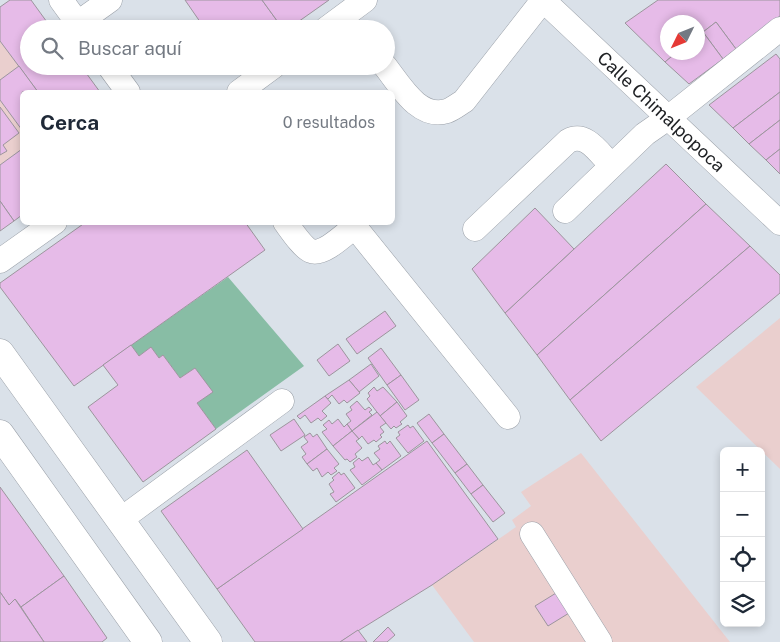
<!DOCTYPE html>
<html lang="es">
<meta charset="utf-8">
<style>
:root{--surface:#fff;--page:#f2f2f3;--text:#1f2937;--muted:#747a83;--line:#e0e1e3}
body{margin:0;font-family:"Public Sans",sans-serif;background:var(--page);color:var(--text)}
.controls{position:absolute;right:15px;bottom:15px;display:grid;overflow:hidden;border-radius:8px;box-shadow:0 2px 8px #0003}
.controls button{width:45px;height:45px;display:grid;place-items:center;padding:0;border:0;border-bottom:1px solid var(--line);background:var(--surface);color:var(--text);font:25px sans-serif}
.compass{position:absolute;left:660px;top:15px;width:45px;height:45px;border-radius:50%;background:var(--surface);box-shadow:0 2px 8px #0003;rotate:227deg}
.list{margin:0;padding:0;list-style:none}
h2{display:flex;justify-content:space-between;align-items:center;height:65px;margin:0;padding:0 20px;font-size:21px}
h2 small{font-size:16px;font-weight:400;color:var(--muted)}
.icon{flex:none;width:28px;height:28px;fill:none;stroke:currentColor;stroke-width:2;stroke-linecap:round;stroke-linejoin:round}
.map{position:relative;flex:none;width:780px;height:642px;overflow:hidden}
.search{position:absolute;background:var(--surface);box-shadow:0 2px 8px #0003;left:20px;top:20px;width:375px;height:55px;display:flex;align-items:center;gap:12px;box-sizing:border-box;padding:0 18px;border-radius:28px;color:var(--muted);font-size:19px}
.panel{position:absolute;background:var(--surface);box-shadow:0 2px 8px #0003;left:20px;top:90px;width:375px;height:135px;border-radius:8px}
.map>svg:first-child{display:block}
.commercial{fill:#eacfce}
.green{fill:#88bda5}
.building{fill:#e6bbe8;stroke:#9c959d}
.lines{fill:none;stroke-linecap:round;stroke-linejoin:round}
.minor-casing{stroke:#9ba1a9;stroke-width:25}
.major-casing{stroke:#9ba1a9;stroke-width:29}
.minor{stroke:#fff;stroke-width:24}
.major{stroke:#fff;stroke-width:28}
.labels{text-anchor:middle;stroke-width:4;stroke-linejoin:round;paint-order:stroke}
.street-label{font-size:18px;fill:#1e2023;stroke:#fff}
</style>
<div class="map">
<svg width="780" height="642" viewBox="0 0 780 642">
<rect width="100%" height="100%" fill="#dae1e9"/>
<g class="commercial">
<polygon points="0,41 19,66 0,80"/>
<polygon points="0,100 22,130 22,149 0,165"/>
<polygon points="780,318 780,469 696,387"/>
<polygon points="581,453 730,642 474,642 432,585 516,527 512,520 531,506 521,492"/>
</g>
<polygon class="green" points="228,277 304,366 216,429 197,403 212,392 195,368 180,378 163,355 159,358 151,347 139,356 131,345"/>
<g class="building">
<polygon points="10,0 31,0 52,29 29,29 29,66 81,66 100,92 38,92 0,41 0,7"/>
<polygon points="185,0 262,0 283,29 205,29"/>
<polygon points="262,0 329,0 288,29 283,29"/>
<polygon points="658,0 780,0 780,16 736,49 716,22 698,36 698,22 668,22 668,52 677,52 665,62 625,23"/>
<polygon points="716,22 736,49 723,59 703,32"/>
<polygon points="703,32 723,59 689,84 665,62 677,52 698,52 698,36"/>
<polygon points="776,54 780,59 780,92 733,128 709,105"/>
<polygon points="19,66 38,92 22,92 22,130 0,100 0,80"/>
<polygon points="780,92 780,120 749,144 733,128"/>
<polygon points="0,107 19,133 3,145 7,151 0,155"/>
<polygon points="780,120 780,149 766,160 749,144"/>
<polygon points="22,149 22,215 14,221 0,201 0,165"/>
<polygon points="780,149 780,174 766,160"/>
<polygon points="666,164 706,204 537,355 505,313"/>
<polygon points="0,201 14,221 0,231"/>
<polygon points="706,204 750,246 570,400 537,355"/>
<polygon points="535,208 574,249 505,313 472,269"/>
<polygon points="86,222 245,222 265,250 74,386 0,287 0,283"/>
<polygon points="750,246 780,275 780,293 601,441 570,400"/>
<polygon points="385,311 396,326 357,354 346,339"/>
<polygon points="338,344 350,361 329,376 317,360"/>
<polygon points="131,345 139,356 151,347 159,358 163,355 180,378 195,368 213,392 197,403 216,429 143,482 88,407 118,385 103,365"/>
<polygon points="381,348 401,375 387,385 368,358"/>
<polygon points="371,364 379,376 359,392 349,380"/>
<polygon points="401,375 419,400 405,410 387,385"/>
<polygon points="349,380 360,393 347,403 344,400 339,404 332,395 328,399 325,396"/>
<polygon points="374,387 377,391 383,387 397,402 380,416 367,399 370,396 368,393"/>
<polygon points="325,396 331,403 322,411 327,416 321,421 318,418 311,423 305,415 300,419 297,416"/>
<polygon points="357,401 365,410 369,407 372,410 369,412 372,415 352,431 347,424 351,421 346,414 352,410 350,407"/>
<polygon points="397,402 407,416 400,422 402,424 396,428 394,426 391,429 380,416"/>
<polygon points="377,412 386,423 380,427 384,432 380,435 382,437 376,442 374,440 368,444 362,436 359,439 352,431"/>
<polygon points="429,414 444,434 432,443 417,423"/>
<polygon points="294,419 305,435 281,451 270,435"/>
<polygon points="338,419 344,427 347,424 352,431 333,446 322,432 327,429 323,425 329,420 332,424"/>
<polygon points="408,425 410,428 413,426 424,441 408,453 396,438 400,435 398,432"/>
<polygon points="352,431 359,439 356,441 362,448 355,454 357,457 350,462 347,459 345,460 333,446"/>
<polygon points="310,433 313,437 317,434 327,449 307,464 302,457 306,454 301,447 308,442 304,437"/>
<polygon points="444,434 467,464 455,473 432,443"/>
<polygon points="385,441 387,444 390,441 401,456 382,470 376,463 380,460 374,453 380,449 378,446"/>
<polygon points="427,441 498,539 432,585 340,642 255,642 217,589"/>
<polygon points="327,449 339,464 334,468 337,471 331,475 328,472 322,477 317,468 313,471 307,464"/>
<polygon points="247,450 303,529 217,589 161,511"/>
<polygon points="368,457 373,465 376,463 382,470 362,485 350,470 355,467 353,463 359,458 362,461"/>
<polygon points="467,464 483,485 471,494 455,473"/>
<polygon points="339,472 341,475 344,473 355,488 336,502 330,494 334,492 329,484 334,480 332,478"/>
<polygon points="483,485 505,513 493,522 471,494"/>
<polygon points="0,487 64,576 21,607 15,599 9,605 0,592"/>
<polygon points="64,576 107,638 102,642 44,642 21,607"/>
<polygon points="561,590 574,610 548,626 535,606"/>
<polygon points="0,592 9,605 15,599 44,642 0,642"/>
<polygon points="388,627 395,635 387,642 373,642"/>
<polygon points="358,630 367,642 340,642"/>
</g>
<g class="lines">
<g class="minor-casing">
<g id="minor">
<polyline points="61,0 82,29"/>
<polyline points="543,0 780,223"/>
<polyline points="78,23 110,0"/>
<polyline points="326,29 365,0"/>
<polyline points="109,66 128,92"/>
<path d="M385 66C400 85 419 120 447 111 453 109 459 104 464 101L543 0"/>
<polyline points="239,92 274,66"/>
<polyline points="565,211 645,134 668,118 780,29"/>
<path d="M285 222C291 230 303 248 311 251 323 256 345 234 354 227"/>
<polyline points="351,222 508,417"/>
<path d="M475 229 568 141C586 131 599 153 611 165"/>
<polyline points="0,261 55,222"/>
<polyline points="120,520 282,401"/>
<polyline points="532,534 600,642"/>
</g>
</g>
<g class="major-casing">
<g id="major">
<polyline points="0,353 208,642"/>
<polyline points="0,434 148,642"/>
</g>
</g>
<use href="#minor" class="minor"/>
<use href="#major" class="major"/>
</g>
<g class="labels">
<g class="street-label">
<text transform="translate(661 112) rotate(43)" y="6">Calle Chimalpopoca</text>
</g>
</g>
</svg>
<div class="controls">
<button>+</button>
<button>−</button>
<button><svg class="icon" aria-label="locate" viewBox="0 0 24 24"><circle cx="12" cy="12" r="6"/><path d="M12 2v4M12 18v4M2 12h4M18 12h4"/></svg></button>
<button><svg class="icon" aria-label="layers" viewBox="0 0 24 24"><path d="M12 4l9 5-9 5-9-5zM3 14l9 5 9-5"/></svg></button>
</div>
<svg class="compass" viewBox="-18 -18 36 36"><path d="M0-13l5 13h-10z" fill="#e53935"/><path d="M0 13l5-13h-10z" fill="#747a83"/></svg>
<div class="search"><svg class="icon" aria-label="search" viewBox="0 0 24 24"><circle cx="10" cy="10" r="6"/><path d="M15 15l6 6"/></svg>Buscar aquí</div>
<section class="panel">
<h2>Cerca<small>0 resultados</small></h2>
<ul class="list">
</ul>
</section>
</div>
